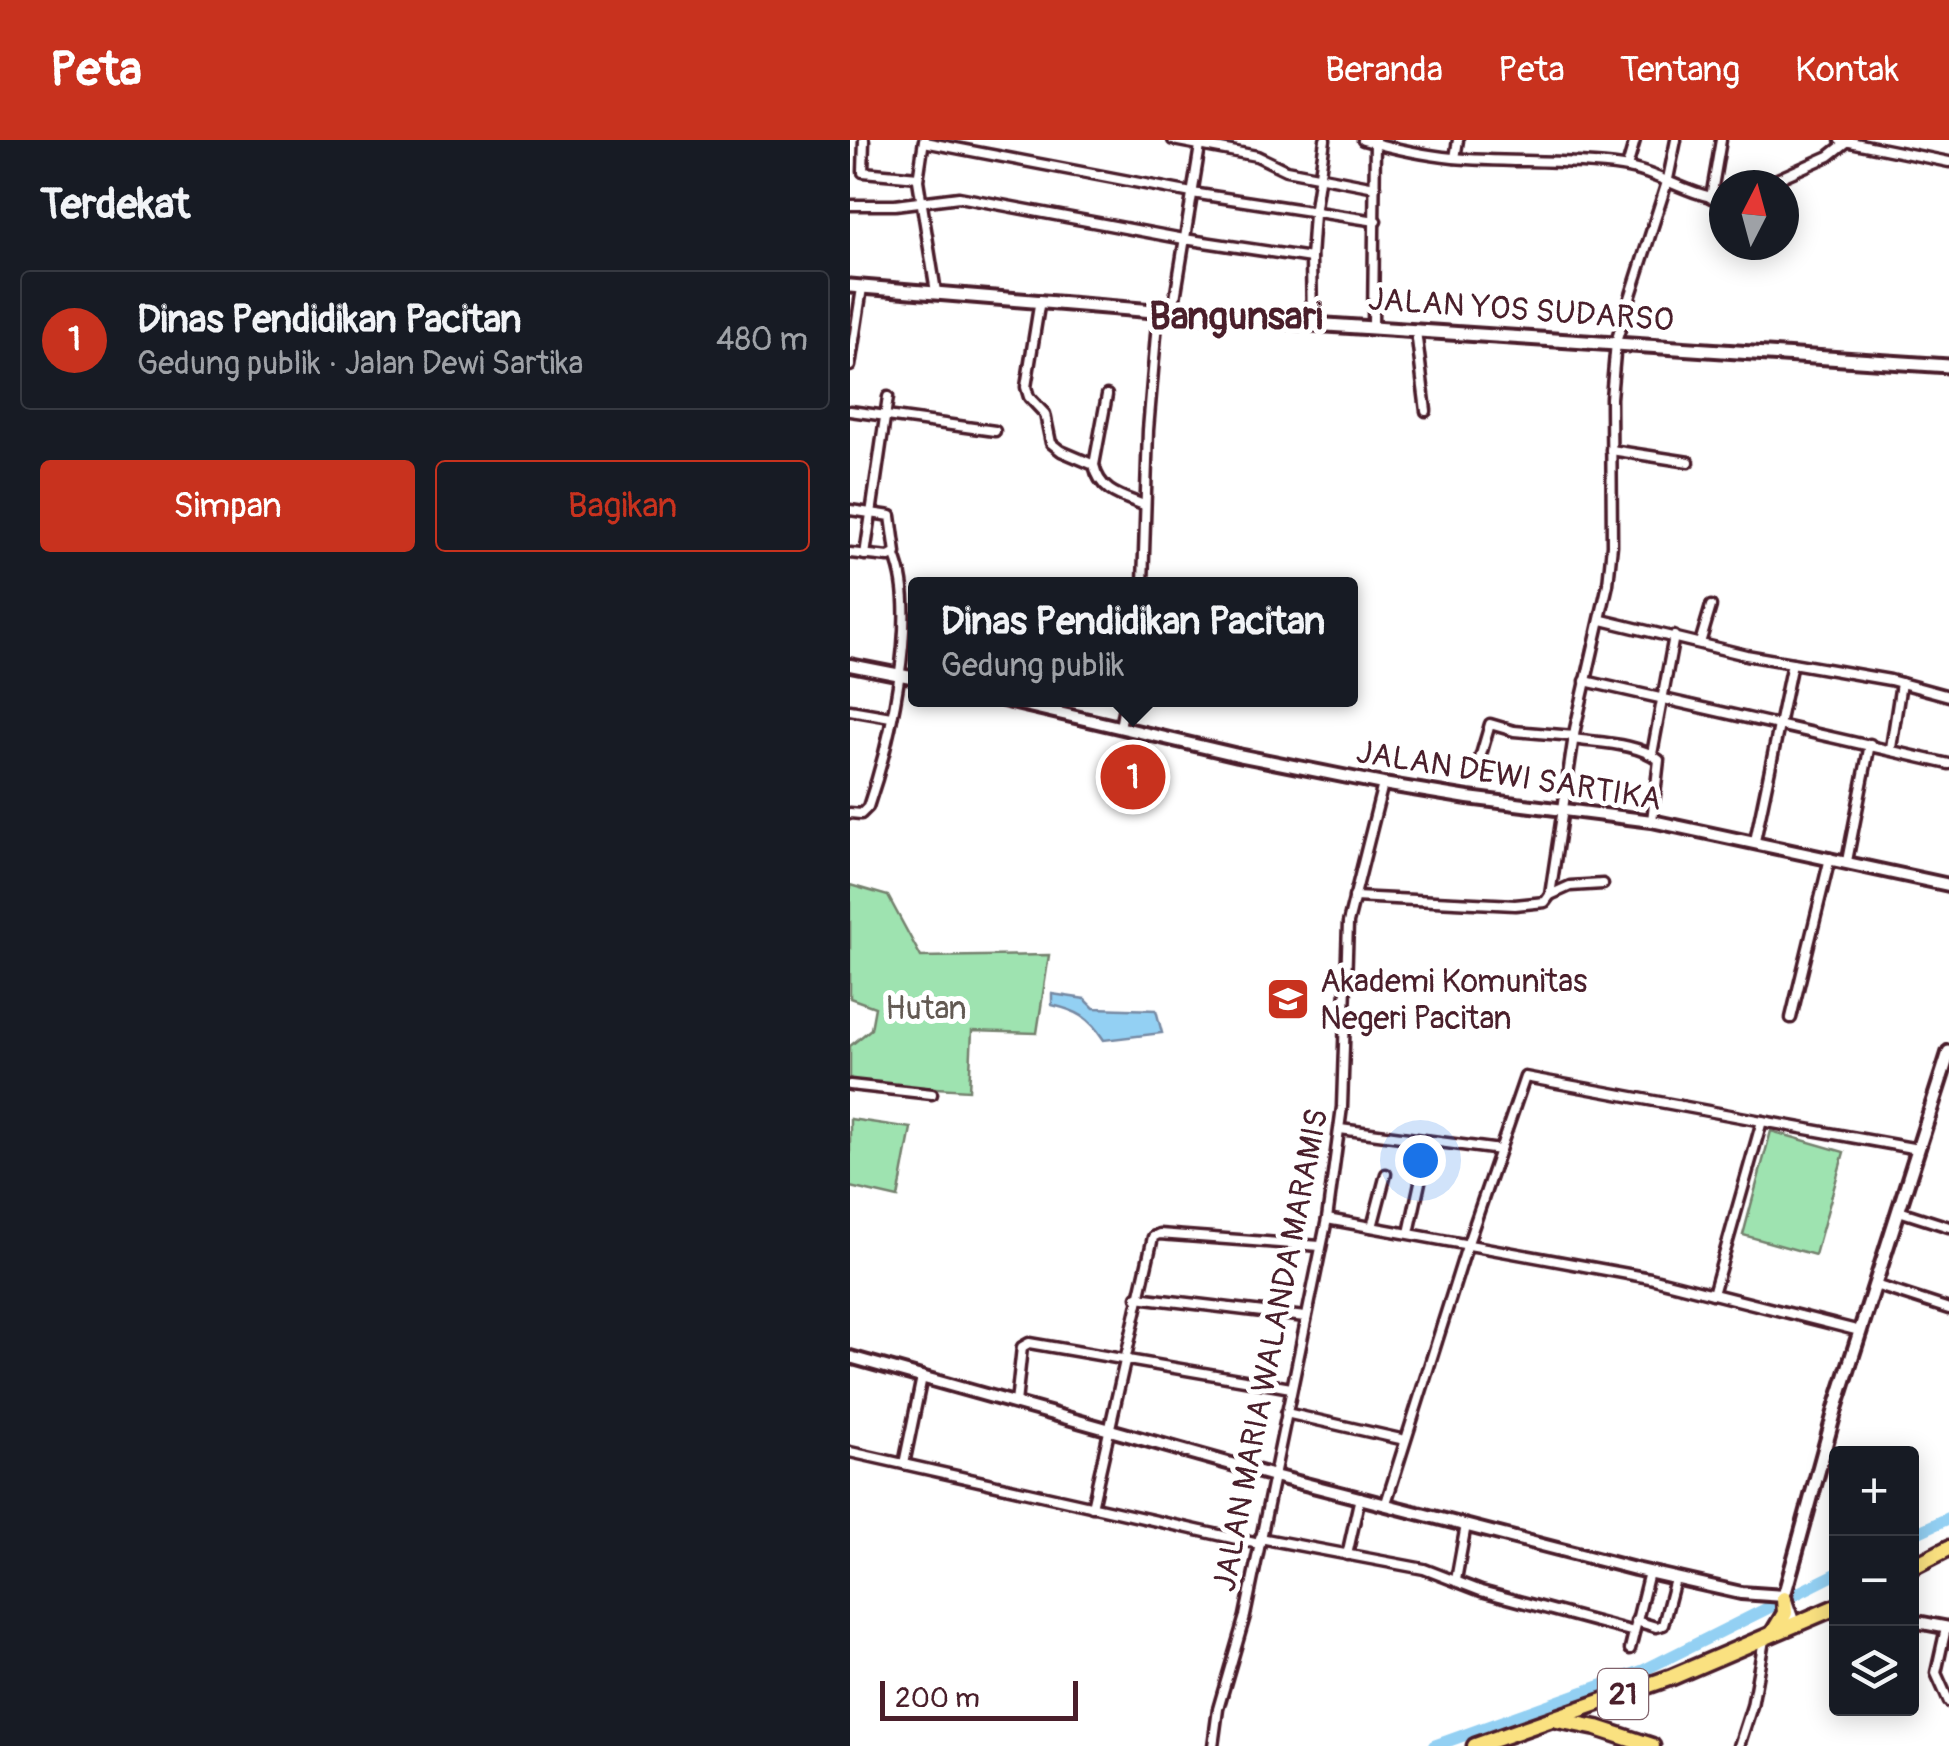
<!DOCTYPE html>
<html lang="id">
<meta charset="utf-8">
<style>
:root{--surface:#171b24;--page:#242831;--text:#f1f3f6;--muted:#9ea1a6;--line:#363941;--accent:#c8321e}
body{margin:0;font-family:Pangolin,sans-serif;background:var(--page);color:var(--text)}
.controls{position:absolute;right:30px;bottom:30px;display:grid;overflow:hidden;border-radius:10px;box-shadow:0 5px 25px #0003}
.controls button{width:90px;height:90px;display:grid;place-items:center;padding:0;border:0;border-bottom:2px solid var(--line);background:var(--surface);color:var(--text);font:50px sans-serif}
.compass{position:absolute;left:859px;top:30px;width:90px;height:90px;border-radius:50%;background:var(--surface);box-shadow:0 5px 25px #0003;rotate:6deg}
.scale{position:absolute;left:30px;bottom:25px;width:198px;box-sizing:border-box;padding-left:10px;border:5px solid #4a1f2b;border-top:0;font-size:28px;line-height:35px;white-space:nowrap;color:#4a1f2b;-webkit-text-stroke:8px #fff;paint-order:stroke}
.you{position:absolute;left:570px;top:1020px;width:35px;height:35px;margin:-25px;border:8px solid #fff;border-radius:50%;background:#1a73e8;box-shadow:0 0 0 15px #1a73e833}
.badge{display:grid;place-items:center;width:65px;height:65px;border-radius:50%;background:var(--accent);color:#fff;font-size:32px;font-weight:700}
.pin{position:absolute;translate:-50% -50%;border:5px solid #fff;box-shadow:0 2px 10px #0006}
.popup{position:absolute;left:58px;top:437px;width:450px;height:130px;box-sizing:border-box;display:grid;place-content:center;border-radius:10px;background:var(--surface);filter:drop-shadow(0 2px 8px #0005);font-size:32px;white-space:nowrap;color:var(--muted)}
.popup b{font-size:38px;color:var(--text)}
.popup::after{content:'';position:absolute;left:50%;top:100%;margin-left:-20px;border:20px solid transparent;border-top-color:var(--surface)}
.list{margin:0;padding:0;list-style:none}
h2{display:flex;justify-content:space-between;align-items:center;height:130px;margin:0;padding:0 40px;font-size:42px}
h2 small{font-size:32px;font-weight:400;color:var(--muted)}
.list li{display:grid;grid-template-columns:65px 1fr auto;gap:30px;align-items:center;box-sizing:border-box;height:140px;margin:0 20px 20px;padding:0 20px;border:2px solid var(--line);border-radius:10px}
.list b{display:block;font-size:38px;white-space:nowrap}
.list p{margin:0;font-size:32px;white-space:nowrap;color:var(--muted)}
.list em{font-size:32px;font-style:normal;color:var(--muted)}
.actions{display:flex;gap:20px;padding:30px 40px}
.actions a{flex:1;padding:22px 0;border:2px solid var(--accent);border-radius:10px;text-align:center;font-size:35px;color:var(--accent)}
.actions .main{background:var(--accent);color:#fff}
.icon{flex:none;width:55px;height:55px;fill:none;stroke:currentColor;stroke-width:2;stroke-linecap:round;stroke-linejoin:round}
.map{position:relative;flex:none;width:1099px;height:1606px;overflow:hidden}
header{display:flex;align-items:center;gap:60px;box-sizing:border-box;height:140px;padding:0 50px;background:var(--accent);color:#fff}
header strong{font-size:48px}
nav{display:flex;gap:55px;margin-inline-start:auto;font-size:35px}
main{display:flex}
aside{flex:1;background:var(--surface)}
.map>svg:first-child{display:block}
.green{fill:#9ee3b0;stroke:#74816e;stroke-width:2.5}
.water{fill:#93d0f3;stroke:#7689a3;stroke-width:2.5}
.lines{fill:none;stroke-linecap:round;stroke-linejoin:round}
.river{stroke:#93d0f3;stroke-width:12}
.minor-casing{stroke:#4a1f2b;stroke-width:15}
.tertiary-casing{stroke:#4a1f2b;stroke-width:18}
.secondary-casing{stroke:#4a1f2b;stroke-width:19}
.trunk-casing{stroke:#4a1f2b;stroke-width:21}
.minor{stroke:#fff;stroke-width:8}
.tertiary{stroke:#fff;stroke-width:10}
.secondary{stroke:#fff;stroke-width:11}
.trunk{stroke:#fae180;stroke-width:14}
.labels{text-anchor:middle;stroke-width:10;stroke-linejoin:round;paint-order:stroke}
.shield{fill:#fff;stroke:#80626b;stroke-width:2.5}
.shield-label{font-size:30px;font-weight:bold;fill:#4a1f2b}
.street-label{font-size:32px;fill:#4a1f2b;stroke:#fff}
.poi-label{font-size:32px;fill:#4a1f2b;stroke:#fff;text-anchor:start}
.park-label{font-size:32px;fill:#635a53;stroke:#fff}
.quarter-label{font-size:38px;font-weight:bold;fill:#4a1f2b;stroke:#fff}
</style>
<header>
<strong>Peta</strong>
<nav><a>Beranda</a><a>Peta</a><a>Tentang</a><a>Kontak</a></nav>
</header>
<main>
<aside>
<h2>Terdekat<small></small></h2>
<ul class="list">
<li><span class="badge">1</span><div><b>Dinas Pendidikan Pacitan</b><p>Gedung publik · Jalan Dewi Sartika</p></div><em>480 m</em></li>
</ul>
<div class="actions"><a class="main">Simpan</a><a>Bagikan</a></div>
</aside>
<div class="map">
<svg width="1099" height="1606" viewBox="0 0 1099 1606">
<rect width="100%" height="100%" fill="#fff"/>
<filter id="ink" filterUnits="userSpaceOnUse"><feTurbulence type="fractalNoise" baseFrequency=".01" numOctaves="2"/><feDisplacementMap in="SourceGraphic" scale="20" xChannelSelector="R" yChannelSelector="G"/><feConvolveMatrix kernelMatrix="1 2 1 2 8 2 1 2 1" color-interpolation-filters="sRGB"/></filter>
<g filter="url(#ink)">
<g class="green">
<polygon points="0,745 38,756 71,817 199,815 187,893 122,891 119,950 0,943 0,906 21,889 25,867 0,858"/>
<polygon points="0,979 61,988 48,1058 0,1047"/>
<polygon points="921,991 994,1012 965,1115 893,1095"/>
</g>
<path class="water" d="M202 854 235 859 244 868 306 870 312 893 254 900C239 877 228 871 202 865Z"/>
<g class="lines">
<g class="river">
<polyline points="1062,1395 1099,1378"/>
<polyline points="584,1606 792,1531 986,1434"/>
</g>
<g class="minor-casing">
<g id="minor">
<polyline points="14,0 13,32 68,37"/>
<polyline points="74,0 68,40 86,152"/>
<polyline points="323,0 407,16 436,30 525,47"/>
<path d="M513 0C542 8 573 15 603 18 660 23 716 19 772 27 808 32 839 56 874 59"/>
<polyline points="990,0 1099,22"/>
<polyline points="74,2 342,53 526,81"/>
<polyline points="605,18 608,0"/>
<polyline points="777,27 785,0"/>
<polyline points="914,45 979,16 998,1"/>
<polyline points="861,58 871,0"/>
<polyline points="0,65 45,65 109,57 334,99 461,118 464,74 475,0"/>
<polyline points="461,118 462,184"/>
<path d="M190 160 176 247 179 257 195 274 201 303 211 311 244 325C250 352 270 356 294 365"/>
<polyline points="323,171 351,0"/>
<polyline points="523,186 525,0"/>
<polyline points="566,191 576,271"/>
<polyline points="0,226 12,148"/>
<polyline points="0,271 145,291"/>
<polyline points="761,310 839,322"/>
<polyline points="244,325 257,255"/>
<polyline points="0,370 41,376 46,413 39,417 0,413"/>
<polyline points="15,415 38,257"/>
<polyline points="293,444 298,290 308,171"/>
<polyline points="752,480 896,515 1040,540 1099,556"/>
<polyline points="850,503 861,466"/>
<polyline points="735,541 1099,624"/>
<polyline points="0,570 41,577"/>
<polyline points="270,588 275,560"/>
<path d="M723 599C749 603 788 603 809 620L802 681"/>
<polyline points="1041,608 1051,543"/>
<polyline points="802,614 824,496"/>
<polyline points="628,625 640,584 664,591 724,596"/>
<path d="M0 673 11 674 18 667C39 606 70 475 45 416"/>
<polyline points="905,701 942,523"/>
<polyline points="997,721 1020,604"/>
<polyline points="700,755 720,746 753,744"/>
<polyline points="504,757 665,765 695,762 700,755 725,589 758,444 762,405 761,258 766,202 818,39 826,0"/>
<polyline points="941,878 980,718"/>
<polyline points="0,945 82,954"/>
<polyline points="490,989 650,1010"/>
<polyline points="1049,1071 1099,1087"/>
<polyline points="477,1079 800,1138 1010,1191"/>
<polyline points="522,1087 536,1034"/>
<polyline points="559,1093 579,1001"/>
<polyline points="1025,1145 1099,1169"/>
<polyline points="863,1154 912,981 1068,1009"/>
<polyline points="287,1157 455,1177"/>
<polyline points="166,1263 172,1207 179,1203 441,1248"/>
<polyline points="436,1273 555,1300"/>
<polyline points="0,1312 409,1404"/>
<polyline points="54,1324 72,1237"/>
<polyline points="536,1363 618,1103 675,937 912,981"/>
<polyline points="242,1367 303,1097 309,1094 470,1106"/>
<polyline points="410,1398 574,1429 631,1451 784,1492"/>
<polyline points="497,1415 510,1357"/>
<polyline points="606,1440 616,1385"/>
<polyline points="786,1481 806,1487 813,1485 825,1439"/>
<polyline points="1096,1488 1086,1533 1099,1562"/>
<polyline points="780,1509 799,1432"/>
<polyline points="363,1606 368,1569 395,1476 477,1079 492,967 498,783 533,644"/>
<polyline points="889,1606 902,1566 914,1500"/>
</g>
</g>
<g class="tertiary-casing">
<g id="tertiary">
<polyline points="0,525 66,538"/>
<polyline points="153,560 388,615 533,644 618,658 802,681 1099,745"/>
<polyline points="0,1217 424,1336 785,1429 891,1453 934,1456"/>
<polyline points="1062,1481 1099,1488"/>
</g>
</g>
<g class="secondary-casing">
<g id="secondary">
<polyline points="0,146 462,184 1099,226"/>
<polyline points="944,1485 934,1456 986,1267 1099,912"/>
</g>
</g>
<g class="trunk-casing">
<g id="trunk">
<polyline points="1062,1427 1099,1408"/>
<polyline points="923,1493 935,1473 934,1459"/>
<polyline points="707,1580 747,1588 802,1606"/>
<polyline points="625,1606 822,1537 986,1467"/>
</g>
</g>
<use href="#minor" class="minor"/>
<use href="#tertiary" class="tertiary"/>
<use href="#secondary" class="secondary"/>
<use href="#trunk" class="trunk"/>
</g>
</g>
<defs>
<g id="university-square" transform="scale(2.25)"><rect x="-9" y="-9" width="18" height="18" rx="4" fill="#c8321e" stroke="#fff"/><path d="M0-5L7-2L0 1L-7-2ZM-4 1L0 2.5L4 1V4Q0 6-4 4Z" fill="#fff"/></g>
</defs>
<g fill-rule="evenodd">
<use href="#university-square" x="438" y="859"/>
</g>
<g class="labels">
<rect class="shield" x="748" y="1529" width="50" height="50" rx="8"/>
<g class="shield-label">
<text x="773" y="1564">21</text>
</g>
<g class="street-label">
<text transform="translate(671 169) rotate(4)" y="11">JALAN YOS SUDARSO</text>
<text transform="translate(659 635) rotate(9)" y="11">JALAN DEWI SARTIKA</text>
<text transform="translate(420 1210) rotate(-79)" y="11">JALAN MARIA WALANDA MARAMIS</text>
</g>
<g class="poi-label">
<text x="470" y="852">Akademi Komunitas<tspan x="470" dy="37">Negeri Pacitan</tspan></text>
</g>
<g class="park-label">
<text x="76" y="879">Hutan</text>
</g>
<g class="quarter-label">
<text x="386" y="189">Bangunsari</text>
</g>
</g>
</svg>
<div class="controls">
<button>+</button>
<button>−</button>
<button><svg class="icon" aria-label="layers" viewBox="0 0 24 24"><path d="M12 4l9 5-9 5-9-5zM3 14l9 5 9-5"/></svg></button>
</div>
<svg class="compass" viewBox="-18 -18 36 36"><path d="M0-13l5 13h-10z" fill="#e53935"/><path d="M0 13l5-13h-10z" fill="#9ea1a6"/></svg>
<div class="scale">200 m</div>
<div class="you"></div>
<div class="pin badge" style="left:283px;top:637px">1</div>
<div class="popup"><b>Dinas Pendidikan Pacitan</b>Gedung publik</div>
</div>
</main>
